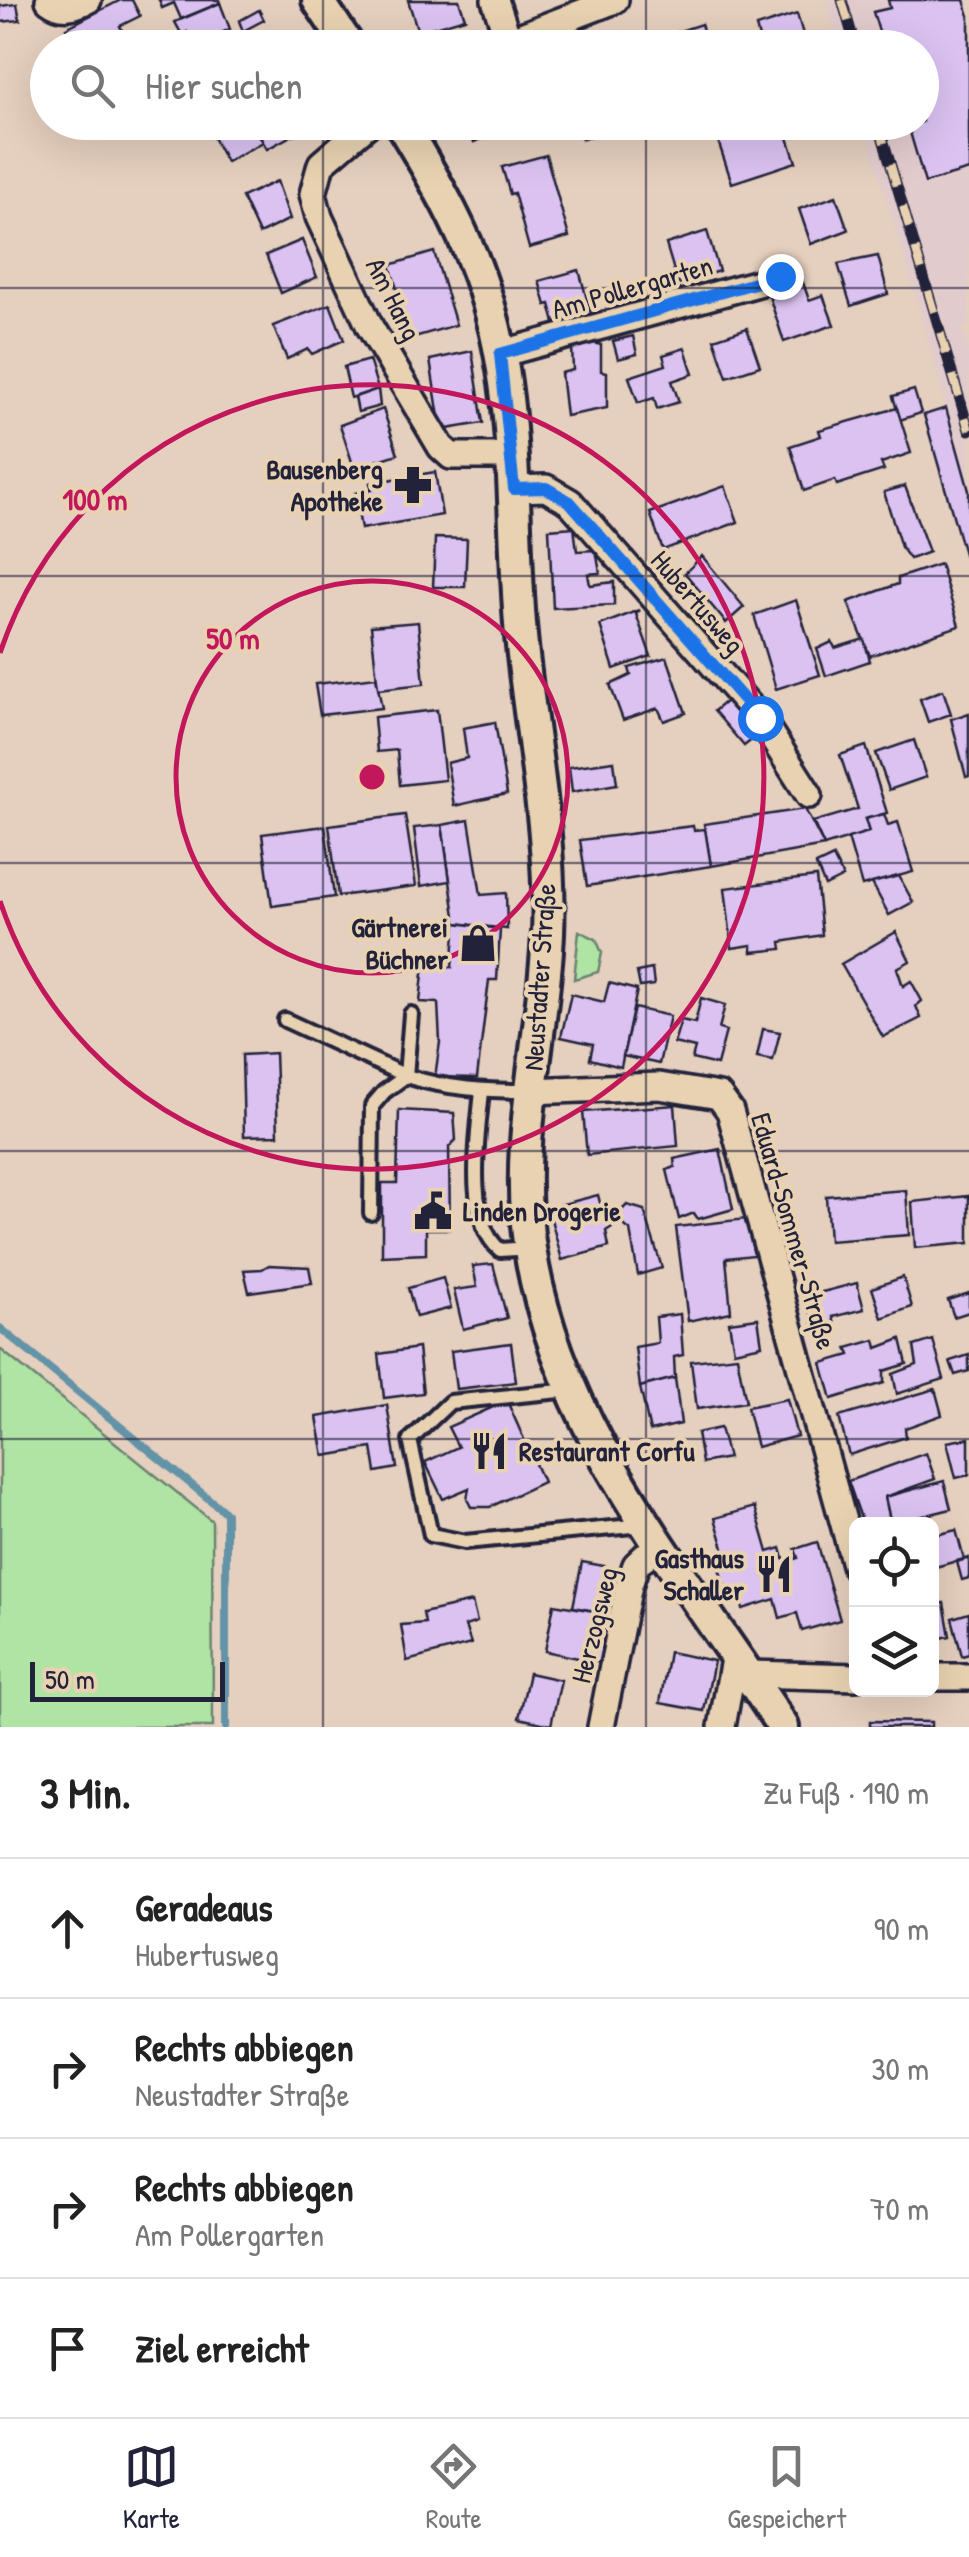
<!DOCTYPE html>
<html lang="de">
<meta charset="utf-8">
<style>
:root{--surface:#fff;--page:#f2f2f2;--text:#222;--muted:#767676;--line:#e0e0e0;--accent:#22223b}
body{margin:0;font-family:"Patrick Hand",sans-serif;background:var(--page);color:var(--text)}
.controls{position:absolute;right:30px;bottom:30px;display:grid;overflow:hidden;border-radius:15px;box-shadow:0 10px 40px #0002}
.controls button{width:90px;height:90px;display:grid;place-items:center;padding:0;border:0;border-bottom:2px solid var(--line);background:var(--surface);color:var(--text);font:50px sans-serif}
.scale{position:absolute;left:30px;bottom:25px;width:195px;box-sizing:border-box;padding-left:10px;border:5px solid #22223b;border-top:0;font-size:28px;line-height:35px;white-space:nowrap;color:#22223b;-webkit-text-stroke:8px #e8d2b1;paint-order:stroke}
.stop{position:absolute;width:30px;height:30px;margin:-22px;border:8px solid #1a73e8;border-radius:50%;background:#fff}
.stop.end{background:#1a73e8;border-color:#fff;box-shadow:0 2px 10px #0008}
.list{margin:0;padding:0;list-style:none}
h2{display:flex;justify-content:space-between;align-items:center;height:130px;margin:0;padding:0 40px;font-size:42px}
h2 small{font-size:32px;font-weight:400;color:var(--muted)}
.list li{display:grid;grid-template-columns:65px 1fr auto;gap:30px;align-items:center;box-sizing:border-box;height:140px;padding:0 40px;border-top:2px solid var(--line)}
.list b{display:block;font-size:38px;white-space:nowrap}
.list p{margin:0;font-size:32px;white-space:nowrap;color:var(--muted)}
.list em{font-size:32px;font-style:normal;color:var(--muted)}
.icon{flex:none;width:55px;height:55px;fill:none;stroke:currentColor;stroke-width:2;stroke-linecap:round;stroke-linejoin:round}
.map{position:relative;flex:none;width:969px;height:1727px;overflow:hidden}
.search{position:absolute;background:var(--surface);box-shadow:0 10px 40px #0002;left:30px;right:30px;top:30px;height:110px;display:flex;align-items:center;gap:25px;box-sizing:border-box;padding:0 35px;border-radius:55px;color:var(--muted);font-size:38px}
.sheet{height:690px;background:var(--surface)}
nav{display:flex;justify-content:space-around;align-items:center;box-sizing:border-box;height:140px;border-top:2px solid var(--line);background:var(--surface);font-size:28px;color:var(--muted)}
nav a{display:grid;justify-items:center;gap:5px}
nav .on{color:var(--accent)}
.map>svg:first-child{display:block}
.built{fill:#e2cbcd}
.green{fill:#b0e4a5;stroke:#698370;stroke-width:2.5}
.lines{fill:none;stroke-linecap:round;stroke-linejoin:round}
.stream{stroke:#6493a7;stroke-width:8}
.building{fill:#dbc2f1;stroke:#22223b;stroke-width:2.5}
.service-casing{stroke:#22223b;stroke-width:20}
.minor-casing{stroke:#22223b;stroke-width:32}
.tertiary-casing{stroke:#22223b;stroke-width:38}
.service{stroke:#e8d2b1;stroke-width:12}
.minor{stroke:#e8d2b1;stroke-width:25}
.tertiary{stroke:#e8d2b1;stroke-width:30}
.rail-casing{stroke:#22223b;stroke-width:11}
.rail{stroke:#e8d2b1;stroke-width:8;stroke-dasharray:22;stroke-linecap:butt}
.route{stroke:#1a73e8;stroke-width:12}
.grid{fill:none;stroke:#22223b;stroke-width:2.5;stroke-opacity:0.55}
.ring{fill:none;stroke:#c2185b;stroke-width:5}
.labels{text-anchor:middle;stroke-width:8;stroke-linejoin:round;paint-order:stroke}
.street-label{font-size:28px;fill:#22223b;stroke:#e8d2b1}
.poi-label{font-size:28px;font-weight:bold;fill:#22223b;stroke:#e8d2b1;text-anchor:end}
.centre{fill:#c2185b;stroke:#e8d2b1;stroke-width:5}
.ring-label{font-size:30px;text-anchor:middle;font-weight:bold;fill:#c2185b;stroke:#e8d2b1;stroke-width:8;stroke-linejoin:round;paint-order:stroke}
</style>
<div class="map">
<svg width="969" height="1727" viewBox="0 0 969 1727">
<rect width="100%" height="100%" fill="#e5cfbe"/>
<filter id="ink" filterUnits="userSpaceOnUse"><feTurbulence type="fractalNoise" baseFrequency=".01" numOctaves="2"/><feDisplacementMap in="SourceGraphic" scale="20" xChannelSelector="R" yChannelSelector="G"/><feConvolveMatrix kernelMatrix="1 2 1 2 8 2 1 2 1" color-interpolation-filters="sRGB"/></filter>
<g filter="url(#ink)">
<polygon class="built" points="826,0 969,0 969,326 962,328 969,354 969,491 915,293 863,123 922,122 922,48 840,47"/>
<g class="green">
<polygon points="579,931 596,939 602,953 598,972 574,979"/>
<polygon points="0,1349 212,1521 213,1727 0,1727"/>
</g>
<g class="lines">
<polyline class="stream" points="0,1328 226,1513 226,1727"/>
</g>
<g class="building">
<polygon points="121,0 132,0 140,16 120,26 126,38 108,48 76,48 66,28"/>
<polygon points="159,0 219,0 220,3 181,19 174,3 162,8"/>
<polygon points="408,0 459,0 465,18 418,32"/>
<polygon points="888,0 964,0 969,16 969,170 925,183 907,122 922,122 922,48 884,48 873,12 890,8"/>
<polygon points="220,3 230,29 194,46 187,32 182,35 175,22"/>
<polygon points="17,4 20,20 0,22 0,6"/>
<polygon points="259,10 264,20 243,31 239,21"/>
<polygon points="797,14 807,48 762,48 756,27"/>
<polygon points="701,24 708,48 657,48 655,39"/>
<polygon points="257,34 264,48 233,48"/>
<polygon points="126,38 132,48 108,48"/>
<polygon points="205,122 252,122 263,142 226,162"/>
<polygon points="252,122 304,122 307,127 267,149"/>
<polygon points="465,122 515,122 515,123 474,142"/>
<polygon points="576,122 625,122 626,125 582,139"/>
<polygon points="774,122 783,122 796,162 732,183 718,141"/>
<polygon points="546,155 569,237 529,248 514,193 510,194 502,167"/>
<polygon points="277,181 290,219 259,234 242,197"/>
<polygon points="836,196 848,230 811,244 799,209"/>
<polygon points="707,231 719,271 678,284 666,244"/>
<polygon points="302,240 317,277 281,293 266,255"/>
<polygon points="434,252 456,325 411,338 390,265"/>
<polygon points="878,256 888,294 851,306 838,264"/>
<polygon points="579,270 591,314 555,323 550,304 546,305 539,281"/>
<polygon points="800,274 809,300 823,295 834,325 784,342 769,296 785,291 780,277"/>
<polygon points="330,304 344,340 312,354 308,349 287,359 273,326"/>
<polygon points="747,328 760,366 727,377 714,339"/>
<polygon points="633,336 637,354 618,359 613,341"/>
<polygon points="584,340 601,345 601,371 607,372 607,408 566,416 561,373 573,370 572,346"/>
<polygon points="685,348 693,374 672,381 679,402 657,409 654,398 638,403 629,377 666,365 663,355"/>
<polygon points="472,351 483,423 441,430 430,360"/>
<polygon points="369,360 378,389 351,398 344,367"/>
<polygon points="378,389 380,406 358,412 355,397"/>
<polygon points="914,390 921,413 900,420 893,396"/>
<polygon points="897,408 911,453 881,463 884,470 837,485 835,480 804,491 790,446 821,436 819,430"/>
<polygon points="946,408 969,491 969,571 924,415"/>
<polygon points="383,409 398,454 354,468 340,425"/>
<polygon points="435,472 442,515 361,529 355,493 372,490 370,483"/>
<polygon points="725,486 738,522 663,550 650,513"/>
<polygon points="905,486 929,552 910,559 901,547 884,492"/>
<polygon points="574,527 577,551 596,550 600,573 588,574 590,585 614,582 614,605 553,608 549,529"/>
<polygon points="435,538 467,539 465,587 433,587"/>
<polygon points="702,556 744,607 726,623 685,573"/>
<polygon points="940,564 959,626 870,656 848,602 898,584 898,578"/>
<polygon points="796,600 820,675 776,689 754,615"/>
<polygon points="640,610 636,614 651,656 614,669 600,625"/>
<polygon points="418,622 424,684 378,689 371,626"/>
<polygon points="864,639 870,661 826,676 817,649 832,642 835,648"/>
<polygon points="667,657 686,713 664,721 658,708 623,720 610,685 631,675 629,668"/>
<polygon points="376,677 382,708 320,715 315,684"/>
<polygon points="943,690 951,714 928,722 920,699"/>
<polygon points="732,696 763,731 744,746 714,711"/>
<polygon points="437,710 445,780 400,785 397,750 377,752 374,717"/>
<polygon points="969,713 969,776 966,777 951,719"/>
<polygon points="495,722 507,794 454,806 447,763 467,758 463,728"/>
<polygon points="914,740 926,777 889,790 876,753"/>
<polygon points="866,746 887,813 865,819 869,832 824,846 813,822 858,809 840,755"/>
<polygon points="614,761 617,784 572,792 569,767"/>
<polygon points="805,809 824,846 711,866 704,824"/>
<polygon points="884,814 888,825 898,822 913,872 862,886 848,838 869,832 865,819"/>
<polygon points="405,815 416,886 338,896 329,825"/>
<polygon points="469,820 481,895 506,893 507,929 456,923 442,825"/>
<polygon points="442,825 450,881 421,886 414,828"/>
<polygon points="325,826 334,897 272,906 262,834"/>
<polygon points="693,826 694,830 705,829 711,866 587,886 580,840"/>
<polygon points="833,857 843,877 825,886 816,865"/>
<polygon points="899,876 913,902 889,915 872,883"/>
<polygon points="816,877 822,935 781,942 782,949 752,952 752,945 732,948 725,888"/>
<polygon points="456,923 500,929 497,980 489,980 477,1078 435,1077 440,1042 438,1003 420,1002 424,964 452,967"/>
<polygon points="896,932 910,961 897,968 903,986 911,981 922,1001 916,1006 921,1018 883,1037 841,964"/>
<polygon points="652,969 654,985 640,987 637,972"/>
<polygon points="609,983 637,990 621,1067 590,1059 593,1044 561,1037 571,994 604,1002"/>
<polygon points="701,998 725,1005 719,1029 726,1031 717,1065 692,1059 695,1048 674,1043 681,1020 695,1023"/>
<polygon points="634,1008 670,1016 659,1064 623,1056"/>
<polygon points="763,1029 780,1032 773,1060 757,1057"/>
<polygon points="275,1053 278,1135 244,1136 242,1055"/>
<polygon points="675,1105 678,1146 587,1155 583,1112"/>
<polygon points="399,1110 454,1113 456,1140 449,1147 450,1229 426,1229 426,1254 382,1256 382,1183 397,1183"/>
<polygon points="720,1149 733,1209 698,1219 694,1213 679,1219 667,1170 675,1167 674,1159"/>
<polygon points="906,1190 909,1235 829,1241 826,1196"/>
<polygon points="598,1195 603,1214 607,1212 612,1227 606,1231 609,1247 562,1260 548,1208"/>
<polygon points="969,1196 969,1243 915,1248 912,1202"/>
<polygon points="627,1205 644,1210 662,1268 638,1275 630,1230 622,1224 620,1212"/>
<polygon points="746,1219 754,1255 726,1258 731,1312 688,1321 676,1227"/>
<polygon points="493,1264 507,1318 463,1329 454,1290 477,1287 473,1266"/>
<polygon points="269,1265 309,1267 312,1283 249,1292 244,1270 262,1269"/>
<polygon points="903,1277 912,1307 882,1318 872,1288"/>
<polygon points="443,1278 451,1308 416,1317 408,1288"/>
<polygon points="857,1283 864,1309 833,1317 836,1328 815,1333 807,1296"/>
<polygon points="969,1293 969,1312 954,1317 948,1300"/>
<polygon points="680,1314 683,1355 674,1357 675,1378 640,1387 635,1347 658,1343 656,1317"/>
<polygon points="758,1318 762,1345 734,1351 729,1322"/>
<polygon points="901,1339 907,1364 884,1371 884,1383 832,1399 822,1363 850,1355 847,1348 875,1340 877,1348"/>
<polygon points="933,1340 944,1379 897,1394 893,1374 917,1365 914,1346"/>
<polygon points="511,1343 516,1382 456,1389 451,1351"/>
<polygon points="418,1348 423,1393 384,1398 379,1354"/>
<polygon points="969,1355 969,1371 955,1375 950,1361"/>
<polygon points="737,1356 746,1402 697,1409 691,1361"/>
<polygon points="675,1378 681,1424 650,1431 640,1387"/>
<polygon points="935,1389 942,1415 905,1428 906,1437 849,1455 839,1417"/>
<polygon points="787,1399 797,1436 757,1447 747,1407"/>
<polygon points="507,1401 543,1482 490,1507 471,1507 467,1499 469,1488 443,1499 425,1462 458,1447 448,1427"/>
<polygon points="387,1405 397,1468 376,1472 372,1448 324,1456 317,1417"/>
<polygon points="720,1428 728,1458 702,1463 697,1433"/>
<polygon points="969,1438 969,1475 956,1478 947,1442"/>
<polygon points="926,1453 935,1479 885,1497 891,1524 863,1524 848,1481"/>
<polygon points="944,1481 951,1509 891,1524 885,1497"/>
<polygon points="755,1507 768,1552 781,1548 785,1562 798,1558 795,1549 817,1542 840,1620 802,1631 797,1613 780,1618 775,1599 743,1609 739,1596 729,1600 719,1568 729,1565 715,1518"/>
<polygon points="956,1530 964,1559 932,1568 932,1536"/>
<polygon points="969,1558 969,1578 962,1580 957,1562"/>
<polygon points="582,1562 620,1569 611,1614 573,1607"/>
<polygon points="472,1602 477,1622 465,1626 471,1644 407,1661 401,1625 425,1623 423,1613"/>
<polygon points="944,1603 950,1636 936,1639 938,1652 932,1653 932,1605"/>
<polygon points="554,1604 611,1614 602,1663 545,1651"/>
<polygon points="969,1613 969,1654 962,1656 952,1618"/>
<polygon points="669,1652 714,1661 704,1711 660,1703"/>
<polygon points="529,1673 561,1680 551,1725 519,1718"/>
<polygon points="870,1721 931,1722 931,1727 870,1727"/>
</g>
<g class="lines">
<g class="service-casing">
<g id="service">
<polyline points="285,1020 406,1076 411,1014"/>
<path d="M482 1091C478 1134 464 1220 500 1250L530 1248"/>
<path d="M371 1213 372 1106 384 1092 406 1076C447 1089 487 1091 530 1091"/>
<polyline points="571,1390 450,1402 410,1440 431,1535 465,1542 643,1525"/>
</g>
</g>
<g class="minor-casing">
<g id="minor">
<path d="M49 0C62 10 73 7 88 0"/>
<polyline points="495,0 508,39"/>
<polyline points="490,48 615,0"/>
<polyline points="370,122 321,164 313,194 319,217 370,327 441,447 451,456 511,456"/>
<polyline points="500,354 780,277"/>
<polyline points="514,489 546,488 570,502 760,718 809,795"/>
<polyline points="530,1091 659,1086 719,1096 730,1111 856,1568"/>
<polyline points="750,1674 856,1677"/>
<polyline points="932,1677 969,1677"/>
<polyline points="601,1727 629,1585 636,1565 658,1544"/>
<polyline points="722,1727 735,1653"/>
</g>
</g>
<g class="tertiary-casing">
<g id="tertiary">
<polyline points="318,0 350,48"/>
<path d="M400 122C436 181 470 240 489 306 521 416 510 533 522 646 532 741 552 839 548 934 543 1040 513 1143 530 1249 558 1432 686 1576 783 1727"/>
</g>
</g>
<use href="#service" class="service"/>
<use href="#minor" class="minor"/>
<use href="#tertiary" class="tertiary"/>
<g class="rail-casing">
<g id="rail">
<polyline points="842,0 856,48"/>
<polyline points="878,122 969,430"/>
</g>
</g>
<use href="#rail" class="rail"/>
</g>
</g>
<g class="lines" filter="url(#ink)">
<polyline class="route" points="760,718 570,502 546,488 514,489 500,354 780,276"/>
</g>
<path class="grid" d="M323 0V48M646 0V48M323 122V1727M646 122V1727M0 288H969M0 576H969M0 863H969M0 1151H969M0 1439H969"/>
<g class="ring">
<circle cx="372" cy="777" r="196"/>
<path d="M0 653A392 392 0 1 1 0 901"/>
</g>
<defs>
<g id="pharmacy-bare" transform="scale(3)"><path d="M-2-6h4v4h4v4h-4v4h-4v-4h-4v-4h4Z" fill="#22223b" stroke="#e8d2b1" stroke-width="2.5" paint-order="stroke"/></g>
<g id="shop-bare" transform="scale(3)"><path d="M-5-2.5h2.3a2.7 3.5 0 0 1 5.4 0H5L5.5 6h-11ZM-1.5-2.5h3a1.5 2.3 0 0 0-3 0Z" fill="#22223b" stroke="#e8d2b1" stroke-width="2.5" paint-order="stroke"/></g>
<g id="civic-bare" transform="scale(3)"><path d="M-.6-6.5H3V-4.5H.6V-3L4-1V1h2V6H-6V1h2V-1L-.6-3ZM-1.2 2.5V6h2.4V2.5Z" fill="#22223b" stroke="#e8d2b1" stroke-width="2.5" paint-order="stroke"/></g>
<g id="restaurant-bare" transform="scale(3)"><path d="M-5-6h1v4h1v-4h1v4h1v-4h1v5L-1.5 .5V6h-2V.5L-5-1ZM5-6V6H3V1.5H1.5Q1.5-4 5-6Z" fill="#22223b" stroke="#e8d2b1" stroke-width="2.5" paint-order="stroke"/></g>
</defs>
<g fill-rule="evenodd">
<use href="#pharmacy-bare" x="413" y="485"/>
<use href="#shop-bare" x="478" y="943"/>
<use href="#civic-bare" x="433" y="1211"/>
<use href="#restaurant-bare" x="489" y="1451"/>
<use href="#restaurant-bare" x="774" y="1574"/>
</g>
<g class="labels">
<g class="street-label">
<text transform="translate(632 287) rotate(-16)" y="10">Am Pollergarten</text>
<text transform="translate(394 299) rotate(63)" y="10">Am Hang</text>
<text transform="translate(698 602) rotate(49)" y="10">Hubertusweg</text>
<text transform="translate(539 977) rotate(-86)" y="10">Neustadter Straße</text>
<text transform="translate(794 1231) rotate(74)" y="10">Eduard-Sommer-Straße</text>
<text transform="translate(594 1625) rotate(-76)" y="10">Herzogsweg</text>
</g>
<g class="poi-label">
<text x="383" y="479">Bausenberg<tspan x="383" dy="32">Apotheke</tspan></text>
<text x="448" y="937">Gärtnerei<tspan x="448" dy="32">Büchner</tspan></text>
<text x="463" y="1221" text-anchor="start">Linden Drogerie</text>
<text x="519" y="1461" text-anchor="start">Restaurant Corfu</text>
<text x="744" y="1568">Gasthaus<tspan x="744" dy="32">Schaller</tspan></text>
</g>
</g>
<circle cx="372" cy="777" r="15" class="centre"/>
<g class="ring-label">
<text x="95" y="510">100 m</text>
<text x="233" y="649">50 m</text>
</g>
</svg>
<div class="controls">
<button><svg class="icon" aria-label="locate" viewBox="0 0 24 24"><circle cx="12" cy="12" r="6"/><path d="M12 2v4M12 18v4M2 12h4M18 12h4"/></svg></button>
<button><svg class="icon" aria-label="layers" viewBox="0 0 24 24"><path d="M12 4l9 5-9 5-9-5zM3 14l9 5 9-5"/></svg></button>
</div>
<div class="scale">50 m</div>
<div class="stop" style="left:760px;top:718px"></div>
<div class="stop end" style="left:780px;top:276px"></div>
<div class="search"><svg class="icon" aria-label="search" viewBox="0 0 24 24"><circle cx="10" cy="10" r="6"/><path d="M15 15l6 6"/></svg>Hier suchen</div>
</div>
<section class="sheet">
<h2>3 Min.<small>Zu Fuß · 190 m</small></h2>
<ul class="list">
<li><svg class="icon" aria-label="ahead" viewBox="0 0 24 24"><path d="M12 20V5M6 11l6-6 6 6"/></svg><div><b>Geradeaus</b><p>Hubertusweg</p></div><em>90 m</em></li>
<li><svg class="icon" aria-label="right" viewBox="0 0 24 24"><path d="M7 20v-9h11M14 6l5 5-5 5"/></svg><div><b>Rechts abbiegen</b><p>Neustadter Straße</p></div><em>30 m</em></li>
<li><svg class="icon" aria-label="right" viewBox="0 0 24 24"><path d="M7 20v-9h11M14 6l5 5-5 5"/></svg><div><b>Rechts abbiegen</b><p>Am Pollergarten</p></div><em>70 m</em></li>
<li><svg class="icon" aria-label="arrive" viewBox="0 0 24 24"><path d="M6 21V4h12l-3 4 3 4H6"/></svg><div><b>Ziel erreicht</b></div></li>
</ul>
</section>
<nav>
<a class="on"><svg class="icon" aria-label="map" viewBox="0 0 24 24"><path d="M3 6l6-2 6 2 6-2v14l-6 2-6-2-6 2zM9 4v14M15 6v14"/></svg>Karte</a>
<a><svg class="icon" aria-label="directions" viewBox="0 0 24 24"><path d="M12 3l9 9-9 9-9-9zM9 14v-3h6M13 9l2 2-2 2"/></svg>Route</a>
<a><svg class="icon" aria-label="saved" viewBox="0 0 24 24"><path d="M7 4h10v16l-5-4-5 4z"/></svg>Gespeichert</a>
</nav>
